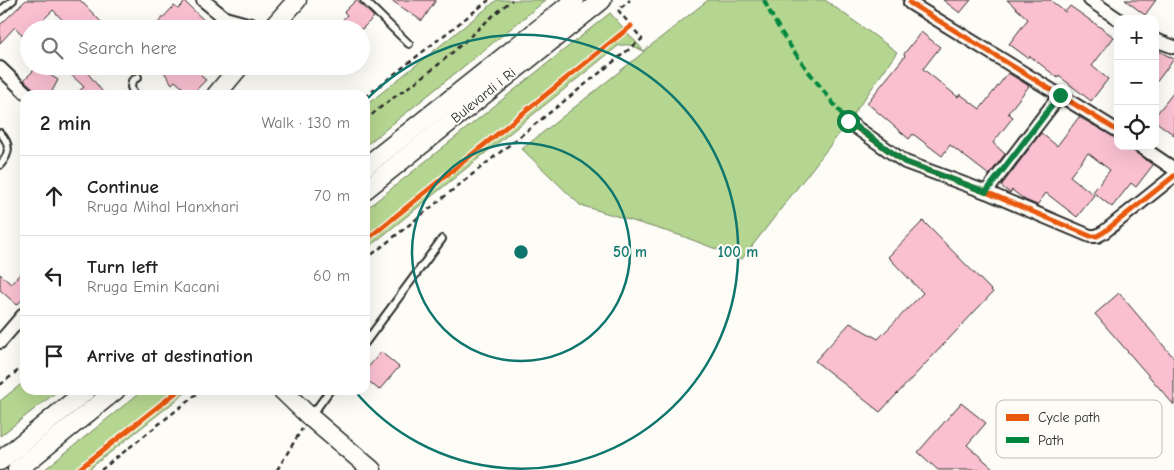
<!DOCTYPE html>
<meta charset="utf-8">
<style>
:root{--surface:#fff;--page:#f2f2f2;--text:#222;--muted:#767676;--line:#e0e0e0}
body{margin:0;font-family:"Comic Neue",sans-serif;background:var(--page);color:var(--text)}
.controls{position:absolute;right:15px;top:15px;display:grid;overflow:hidden;border-radius:10px;box-shadow:0 5px 20px #0002}
.controls button{width:45px;height:45px;display:grid;place-items:center;padding:0;border:0;border-bottom:1px solid var(--line);background:var(--surface);color:var(--text);font:25px sans-serif}
.stop{position:absolute;width:15px;height:15px;margin:-11px;border:4px solid #0b8043;border-radius:50%;background:#fff}
.stop.end{background:#0b8043;border-color:#fff;box-shadow:0 1px 5px #0008}
.list{margin:0;padding:0;list-style:none}
h2{display:flex;justify-content:space-between;align-items:center;height:65px;margin:0;padding:0 20px;font-size:21px}
h2 small{font-size:16px;font-weight:400;color:var(--muted)}
.list li{display:grid;grid-template-columns:32px 1fr auto;gap:15px;align-items:center;box-sizing:border-box;height:80px;padding:0 20px;border-top:1px solid var(--line)}
.list b{display:block;font-size:19px;white-space:nowrap}
.list p{margin:0;font-size:16px;white-space:nowrap;color:var(--muted)}
.list em{font-size:16px;font-style:normal;color:var(--muted)}
.icon{flex:none;width:28px;height:28px;fill:none;stroke:currentColor;stroke-width:2;stroke-linecap:round;stroke-linejoin:round}
.map{position:relative;flex:none;width:1174px;height:470px;overflow:hidden}
.search{position:absolute;background:var(--surface);box-shadow:0 5px 20px #0002;left:20px;top:20px;width:350px;height:55px;display:flex;align-items:center;gap:12px;box-sizing:border-box;padding:0 18px;border-radius:28px;color:var(--muted);font-size:19px}
.panel{position:absolute;background:var(--surface);box-shadow:0 5px 20px #0002;left:20px;top:90px;width:350px;height:305px;border-radius:15px}
.map>svg:first-child{display:block}
.green{fill:#b5d690;stroke:#70805e}
.building{fill:#fac0d2;stroke:#2b2b2b}
.lines{fill:none;stroke-linecap:round;stroke-linejoin:round}
.lane-casing{stroke:#2b2b2b;stroke-width:10}
.street-casing{stroke:#2b2b2b;stroke-width:16}
.secondary-casing{stroke:#2b2b2b;stroke-width:21}
.path{stroke:#2b2b2b;stroke-width:2.5;stroke-dasharray:5 4;stroke-linecap:butt}
.lane{stroke:#fdfcf7;stroke-width:6}
.street{stroke:#fdfcf7;stroke-width:12}
.secondary{stroke:#fdfcf7;stroke-width:18}
.quiet{stroke:#00873e;stroke-width:4;stroke-dasharray:8 4;stroke-linecap:butt}
.cycleway-casing{stroke:#fdfcf7;stroke-width:8}
.cycleway{stroke:#e8590c;stroke-width:5}
.route{stroke:#0b8043;stroke-width:6}
.ring{fill:none;stroke:#0f766e;stroke-width:2.5}
.labels{text-anchor:middle;stroke-width:4;stroke-linejoin:round;paint-order:stroke}
.street-label{font-size:14px;fill:#2b2b2b;stroke:#fdfcf7}
.key{fill:#fdfcf7;stroke:#bebdba;stroke-width:1}
.key-label{font-size:14px;fill:#2b2b2b}
.centre{fill:#0f766e;stroke:#fdfcf7;stroke-width:2.5}
.ring-label{font-size:15px;text-anchor:middle;font-weight:bold;fill:#0f766e;stroke:#fdfcf7;stroke-width:4;stroke-linejoin:round;paint-order:stroke}
</style>
<div class="map">
<svg width="1174" height="470" viewBox="0 0 1174 470">
<rect width="100%" height="100%" fill="#fdfcf7"/>
<filter id="ink" filterUnits="userSpaceOnUse"><feTurbulence type="fractalNoise" baseFrequency=".02" numOctaves="2"/><feDisplacementMap in="SourceGraphic" scale="10" xChannelSelector="R" yChannelSelector="G"/><feConvolveMatrix kernelMatrix="1 2 1 2 8 2 1 2 1" color-interpolation-filters="sRGB"/></filter>
<g filter="url(#ink)">
<g class="green">
<polygon points="497,0 546,0 365,146 365,106"/>
<path d="M708 0H825L897 52 846 125 742 259 682 236 580 205 522 149 644 52C636 46 628 43 618 46L365 250V210L610 13 644 51Z"/>
<polygon points="25,381 25,390 59,390 0,436 0,401"/>
<polygon points="143,390 189,390 88,470 44,470"/>
</g>
<g class="building">
<polygon points="26,0 80,0 108,29 71,29 53,10 34,29 29,29 27,35 22,35 15,27 0,43 0,25"/>
<polygon points="356,0 374,17 362,29 334,29 347,15 344,12"/>
<polygon points="391,0 436,0 422,21"/>
<polygon points="943,0 971,0 960,13"/>
<polygon points="1007,0 1050,0 1065,12 1070,6 1114,37 1092,66 1108,79 1091,101 1059,76 1058,78 1030,56 1028,58 1009,44 1028,19"/>
<polygon points="1125,0 1156,0 1145,15"/>
<polygon points="185,2 213,29 152,29 174,6 178,9"/>
<polygon points="921,32 940,47 923,69 958,97 960,94 980,109 1008,73 1029,86 1008,113 1013,117 993,143 1005,154 989,175 950,145 942,156 913,134 909,139 867,103 905,56 904,54"/>
<polygon points="1155,49 1174,59 1155,84"/>
<polygon points="62,66 92,66 87,72 105,95 74,95 84,87"/>
<polygon points="160,66 211,66 201,76 206,80 191,95 175,81 172,84"/>
<polygon points="37,67 58,80 50,95 41,95 24,80"/>
<polygon points="1174,92 1174,135 1155,121 1155,116"/>
<polygon points="1079,117 1118,139 1118,146 1126,146 1153,165 1136,187 1131,183 1112,207 1093,192 1110,170 1088,153 1070,176 1094,195 1077,217 1046,193 1037,205 1025,200 1012,190 1010,193 1001,186 1041,133 1057,146"/>
<polygon points="923,221 993,292 880,412 815,361 850,323 878,339 923,293 888,257"/>
<polygon points="25,268 25,296 17,305 0,290 0,274 11,284"/>
<polygon points="1119,293 1174,358 1174,405 1095,314"/>
<polygon points="381,352 399,367 379,390 365,378 365,371"/>
<polygon points="961,403 986,423 967,445 995,470 938,470 918,452"/>
</g>
<g class="lines">
<g class="lane-casing">
<g id="lane">
<polyline points="364,0 409,44"/>
<polyline points="0,11 13,0"/>
<polyline points="134,95 131,87 132,81 138,77"/>
<path d="M0 133C11 144 10 154 0 165"/>
<polyline points="365,343 442,239"/>
<polyline points="312,415 330,390"/>
</g>
</g>
<g class="street-casing">
<g id="street">
<polyline points="203,0 225,18 266,29"/>
<polyline points="1090,0 1118,19"/>
<polyline points="910,3 1118,131"/>
<polyline points="1155,40 1174,47"/>
<polyline points="0,68 28,95"/>
<polyline points="847,121 905,162 986,192 1090,236 1097,236 1104,232 1174,176"/>
<polyline points="1140,146 1174,169"/>
<polyline points="986,192 1060,95"/>
<polyline points="0,342 25,313"/>
</g>
</g>
<g class="secondary-casing">
<g id="secondary">
<polyline points="271,29 297,0"/>
<polyline points="216,95 240,66"/>
<polyline points="365,167 575,0"/>
<polyline points="365,190 602,0"/>
<polyline points="282,390 310,417 372,470"/>
<polyline points="0,461 87,390"/>
<polyline points="17,470 116,390"/>
</g>
</g>
<g class="path">
<polyline points="365,97 489,0"/>
<path d="M365 121C386 101 410 87 433 69 460 47 484 22 512 0"/>
<polyline points="365,260 642,39 618,10 630,0"/>
<polyline points="0,385 25,365"/>
<polyline points="101,470 202,390"/>
<polyline points="277,470 302,429"/>
</g>
<use href="#lane" class="lane"/>
<use href="#street" class="street"/>
<use href="#secondary" class="secondary"/>
<path class="quiet" d="M764 0C784 44 818 83 847 121"/>
<g class="cycleway-casing">
<g id="cycleway">
<polyline points="910,3 1118,131"/>
<polyline points="847,121 905,162 986,192 1090,236 1097,236 1104,232 1174,176"/>
<polyline points="365,241 631,26"/>
<polyline points="78,470 179,390"/>
</g>
</g>
<use href="#cycleway" class="cycleway"/>
</g>
</g>
<g class="lines" filter="url(#ink)">
<polyline class="route" points="848,121 905,162 986,192 1060,95"/>
</g>
<g class="ring">
<circle cx="521" cy="252" r="109"/>
<path d="M366 100A217 217 0 1 1 354 390"/>
</g>
<g class="labels">
<g class="street-label">
<text transform="translate(483 95) rotate(-39)" y="5">Bulevardi i Ri</text>
</g>
</g>
<rect x="996" y="400" width="166" height="58" rx="8" class="key"/>
<rect x="1006" y="414" width="23" height="7" fill="#e8590c"/>
<rect x="1006" y="437" width="23" height="6" fill="#00873e"/>
<g class="key-label">
<text x="1038" y="422">Cycle path</text>
<text x="1038" y="445">Path</text>
</g>
<circle cx="521" cy="252" r="8" class="centre"/>
<g class="ring-label">
<text x="630" y="257">50 m</text>
<text x="738" y="257">100 m</text>
</g>
</svg>
<div class="controls">
<button>+</button>
<button>−</button>
<button><svg class="icon" aria-label="locate" viewBox="0 0 24 24"><circle cx="12" cy="12" r="6"/><path d="M12 2v4M12 18v4M2 12h4M18 12h4"/></svg></button>
</div>
<div class="stop" style="left:848px;top:121px"></div>
<div class="stop end" style="left:1060px;top:95px"></div>
<div class="search"><svg class="icon" aria-label="search" viewBox="0 0 24 24"><circle cx="10" cy="10" r="6"/><path d="M15 15l6 6"/></svg>Search here</div>
<section class="panel">
<h2>2 min<small>Walk · 130 m</small></h2>
<ul class="list">
<li><svg class="icon" aria-label="ahead" viewBox="0 0 24 24"><path d="M12 20V5M6 11l6-6 6 6"/></svg><div><b>Continue</b><p>Rruga Mihal Hanxhari</p></div><em>70 m</em></li>
<li><svg class="icon" aria-label="left" viewBox="0 0 24 24"><path d="M17 20v-9H6M10 6l-5 5 5 5"/></svg><div><b>Turn left</b><p>Rruga Emin Kacani</p></div><em>60 m</em></li>
<li><svg class="icon" aria-label="arrive" viewBox="0 0 24 24"><path d="M6 21V4h12l-3 4 3 4H6"/></svg><div><b>Arrive at destination</b></div></li>
</ul>
</section>
</div>
